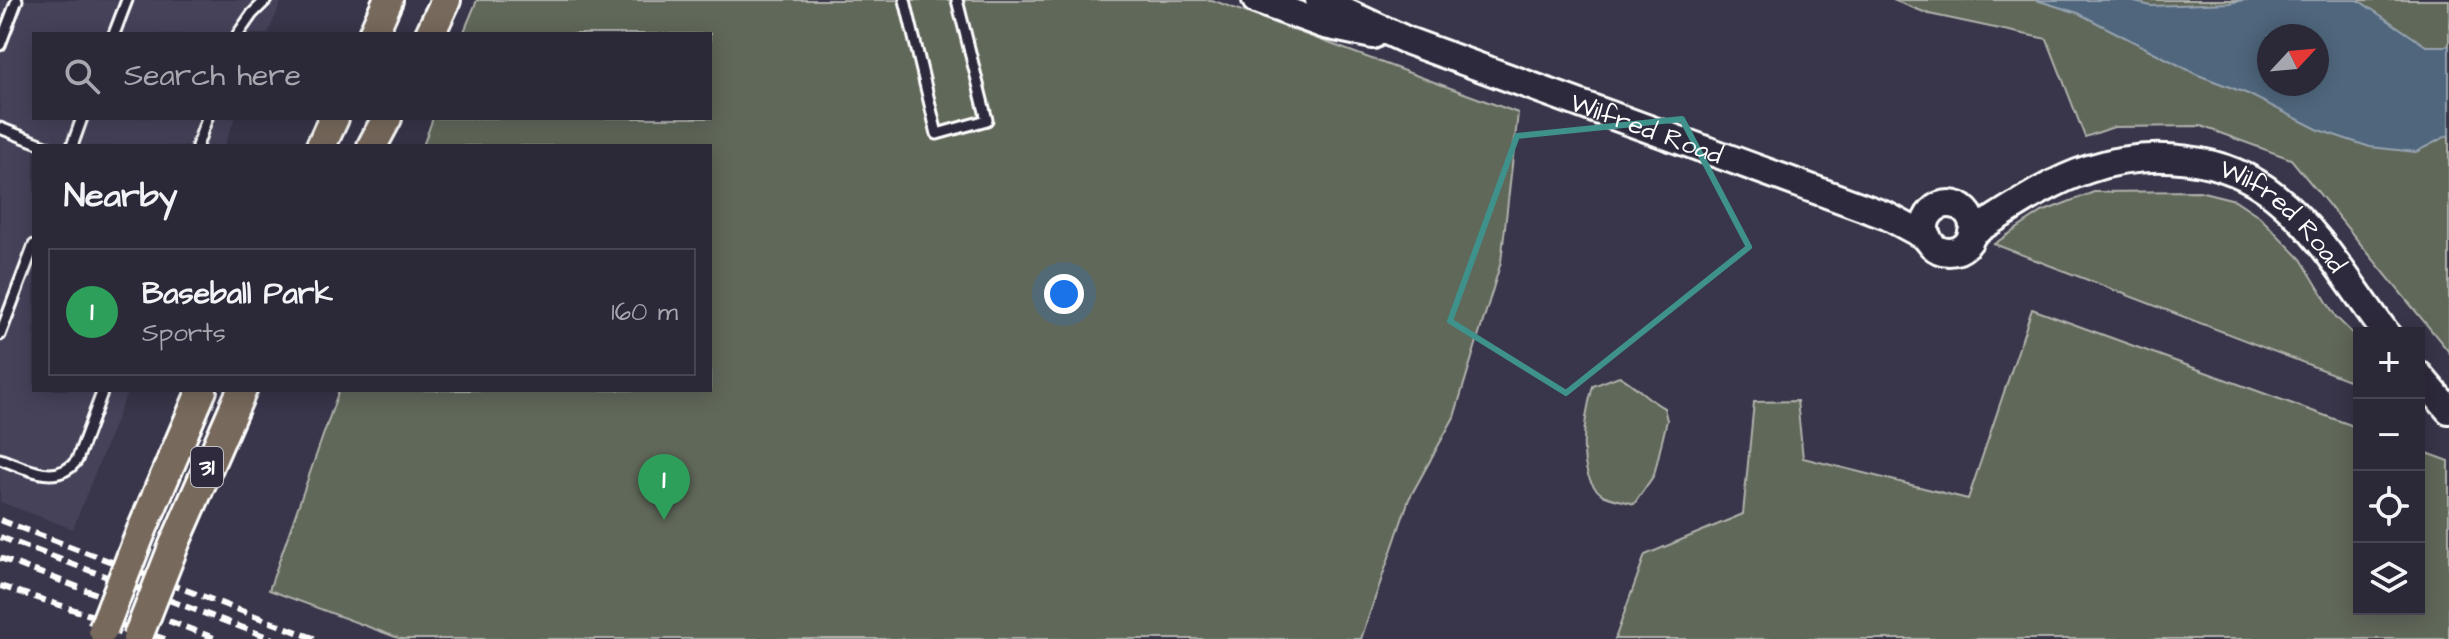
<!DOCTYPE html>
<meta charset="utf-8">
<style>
:root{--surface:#2b2838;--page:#373443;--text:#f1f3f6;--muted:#a6a6ae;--line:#474453;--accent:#8c9099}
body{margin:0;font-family:"Architects Daughter",sans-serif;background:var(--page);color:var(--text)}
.controls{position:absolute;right:24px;bottom:24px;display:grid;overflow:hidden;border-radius:0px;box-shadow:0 4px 20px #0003}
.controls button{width:72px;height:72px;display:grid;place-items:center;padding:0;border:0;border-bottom:2px solid var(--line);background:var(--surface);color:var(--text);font:40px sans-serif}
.compass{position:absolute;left:2257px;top:24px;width:72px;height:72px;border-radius:50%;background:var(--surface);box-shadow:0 4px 20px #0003;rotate:64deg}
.you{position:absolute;left:1064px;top:294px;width:28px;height:28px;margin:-20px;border:6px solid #fff;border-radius:50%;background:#1a73e8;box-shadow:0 0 0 12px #1a73e833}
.badge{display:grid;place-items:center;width:52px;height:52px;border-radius:50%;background:var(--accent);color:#fff;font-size:26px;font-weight:700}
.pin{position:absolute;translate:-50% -66px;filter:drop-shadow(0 2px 4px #0008)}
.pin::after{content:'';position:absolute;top:42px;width:28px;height:24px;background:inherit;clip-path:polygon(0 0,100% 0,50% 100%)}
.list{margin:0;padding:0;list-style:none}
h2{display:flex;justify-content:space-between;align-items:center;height:104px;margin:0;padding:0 32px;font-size:34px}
h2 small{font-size:26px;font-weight:400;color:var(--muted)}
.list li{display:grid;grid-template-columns:52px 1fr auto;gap:24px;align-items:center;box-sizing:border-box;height:128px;margin:0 16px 16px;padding:0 16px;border:2px solid var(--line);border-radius:0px}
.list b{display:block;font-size:30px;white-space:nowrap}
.list p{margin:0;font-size:26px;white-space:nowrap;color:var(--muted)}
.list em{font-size:26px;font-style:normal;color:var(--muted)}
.icon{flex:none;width:44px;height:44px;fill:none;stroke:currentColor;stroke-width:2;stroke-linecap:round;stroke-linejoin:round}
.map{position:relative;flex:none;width:2449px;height:639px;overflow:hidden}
.search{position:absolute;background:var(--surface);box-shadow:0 4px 20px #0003;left:32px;top:32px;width:680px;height:88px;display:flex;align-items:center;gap:20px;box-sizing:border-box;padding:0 28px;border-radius:0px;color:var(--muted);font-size:30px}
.panel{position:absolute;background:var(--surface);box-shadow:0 4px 20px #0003;left:32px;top:144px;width:680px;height:248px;border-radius:0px}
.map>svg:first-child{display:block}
.built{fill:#44425a}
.green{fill:#60675a;stroke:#b0b3ac;stroke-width:2;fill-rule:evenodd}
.water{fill:#50667b;stroke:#96a3b0;stroke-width:2;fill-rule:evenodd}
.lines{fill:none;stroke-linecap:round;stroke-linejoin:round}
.lane-casing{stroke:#fff;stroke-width:15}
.secondary-casing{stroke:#fff;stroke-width:32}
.primary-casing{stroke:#fff;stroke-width:34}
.lane{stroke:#2f2a3d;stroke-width:9}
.secondary{stroke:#2f2a3d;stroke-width:26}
.primary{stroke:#77695c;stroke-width:28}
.rail{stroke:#fff;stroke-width:6;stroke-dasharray:12 6;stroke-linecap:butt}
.primary-bridge-casing{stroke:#fff;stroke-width:34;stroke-linecap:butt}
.primary-bridge{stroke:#77695c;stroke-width:28}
.marked{fill:none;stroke:#3f918b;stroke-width:6;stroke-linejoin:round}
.labels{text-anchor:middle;stroke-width:6;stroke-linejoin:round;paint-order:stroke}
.shield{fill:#2f2a3d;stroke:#c1bfc5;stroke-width:2}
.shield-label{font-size:24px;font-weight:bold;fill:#fff}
.street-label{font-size:26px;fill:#fff;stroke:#2f2a3d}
</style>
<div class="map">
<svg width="2449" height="639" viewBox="0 0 2449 639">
<rect width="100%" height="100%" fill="#39354a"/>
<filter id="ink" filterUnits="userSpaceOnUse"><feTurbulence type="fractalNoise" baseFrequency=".0125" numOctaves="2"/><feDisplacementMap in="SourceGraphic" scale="16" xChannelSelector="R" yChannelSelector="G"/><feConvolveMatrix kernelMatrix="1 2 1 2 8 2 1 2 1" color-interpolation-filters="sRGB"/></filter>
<g filter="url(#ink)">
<polygon class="built" points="0,0 282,0 268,34 34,34 34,118 235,118 224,146 34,146 34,390 128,390 73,529 0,502"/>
<g class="green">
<polygon points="477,0 1212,0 1518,113 1501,262 1454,417 1409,499 1361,639 401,639 269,590 339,390 710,390 710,146 423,146 433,118 710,118 710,34 463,34"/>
<path d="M1893 0H2449V352L2291 159 2201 126 2114 127 2085 137 2047 39 1929 14ZM2269 36H2317V84H2269Z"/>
<polygon points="2199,191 2235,200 2259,216 2301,259 2336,317 2359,340 2359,384 1994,244 2042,212 2094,192"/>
<polygon points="2032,309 2359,428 2359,609 2419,609 2419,450 2449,461 2449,639 1615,639 1645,555 1743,514 1754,402 1797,401 1803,458 1968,499"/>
<path d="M1619 376C1636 385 1647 399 1664 408L1667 420 1654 475 1634 504C1625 501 1611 499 1603 495 1573 476 1585 414 1593 386Z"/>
</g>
<path class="water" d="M2036 0H2126L2151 6 2229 3 2243 0H2358L2426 46H2449V135L2416 152 2370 147 2319 130 2248 94 2198 75 2078 13ZM2269 36H2317V84H2269Z"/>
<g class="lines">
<g class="lane-casing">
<g id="lane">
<polyline points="905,0 937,134 987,120 957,0"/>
<polyline points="114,34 127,0"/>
<polyline points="238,34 252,14 266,0"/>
<polyline points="0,45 17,0"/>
<polyline points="0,128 46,146"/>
<polyline points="72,146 82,118"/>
<polyline points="197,146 207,118"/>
<polyline points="0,335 34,245"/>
<path d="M0 459C26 468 57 487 77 460L103 390"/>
</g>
</g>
<g class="secondary-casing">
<g id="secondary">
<polyline points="1256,0 1325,25 1373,35"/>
<path id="s1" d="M1319 0 1408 41 1887 216 1928 238"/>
<circle cx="1949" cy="228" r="24"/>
<path id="s2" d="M1972 233C2009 210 2048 182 2089 169 2150 149 2225 155 2275 196 2320 232 2351 287 2386 333"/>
<polyline points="2419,375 2449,410"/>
</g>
</g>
<g class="primary-casing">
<g id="primary">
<polyline points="373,34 388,0"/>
<polyline points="430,34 446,0"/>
<polyline points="321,146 334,118"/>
<polyline points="372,146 387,118"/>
<polyline points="141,532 202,390"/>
<polyline points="174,545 242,390"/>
</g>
</g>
<use href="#lane" class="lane"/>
<use href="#secondary" class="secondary"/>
<use href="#primary" class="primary"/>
<g class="rail">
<polyline points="0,520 316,639"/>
<polyline points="0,537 273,639"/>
<polyline points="0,558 217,639"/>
<polyline points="0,586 165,639"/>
</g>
<g class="primary-bridge-casing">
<g id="primary-bridge">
<polyline points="103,630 141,532"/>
<polyline points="137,639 174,545"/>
</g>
</g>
<use href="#primary-bridge" class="primary-bridge"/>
</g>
</g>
<path class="marked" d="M1682 119 1749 247 1566 393 1450 321 1517 136Z"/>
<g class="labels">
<rect class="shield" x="191" y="447" width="32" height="40" rx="6"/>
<g class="shield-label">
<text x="207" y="475">31</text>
</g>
<g class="street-label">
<text dy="9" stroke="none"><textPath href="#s1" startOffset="352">Wilfred Road</textPath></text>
<text dy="9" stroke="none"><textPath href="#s2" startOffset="348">Wilfred Road</textPath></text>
</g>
</g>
</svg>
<div class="controls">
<button>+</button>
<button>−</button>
<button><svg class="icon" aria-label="locate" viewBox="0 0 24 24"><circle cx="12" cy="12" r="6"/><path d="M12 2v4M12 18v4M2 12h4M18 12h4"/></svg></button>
<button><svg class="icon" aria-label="layers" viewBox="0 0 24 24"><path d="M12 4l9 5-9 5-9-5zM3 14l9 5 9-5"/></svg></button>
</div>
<svg class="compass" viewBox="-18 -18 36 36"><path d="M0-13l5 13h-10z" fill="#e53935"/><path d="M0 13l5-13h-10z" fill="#a6a6ae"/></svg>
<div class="you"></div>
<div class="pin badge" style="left:664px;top:520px;background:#2e9e5b">1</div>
<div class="search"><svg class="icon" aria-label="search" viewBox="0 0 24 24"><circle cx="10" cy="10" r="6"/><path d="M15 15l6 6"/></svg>Search here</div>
<section class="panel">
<h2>Nearby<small></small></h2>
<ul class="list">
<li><span class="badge" style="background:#2e9e5b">1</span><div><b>Baseball Park</b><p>Sports</p></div><em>160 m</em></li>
</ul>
</section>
</div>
